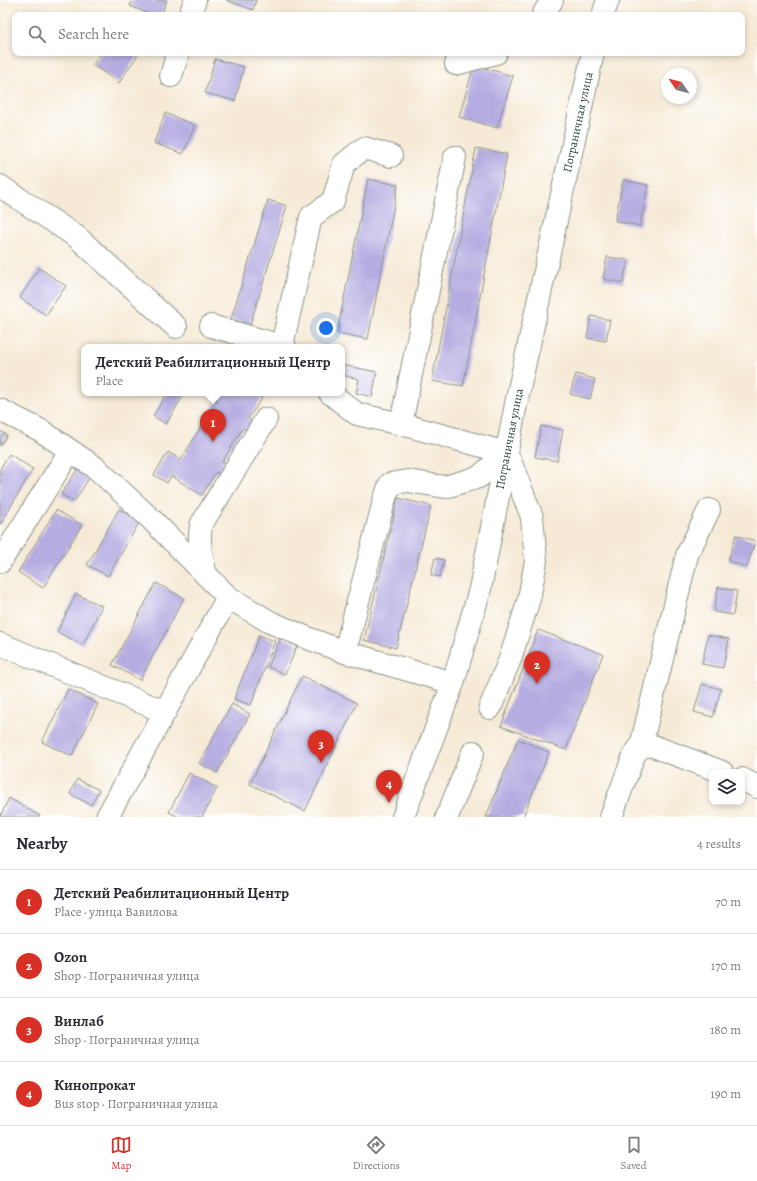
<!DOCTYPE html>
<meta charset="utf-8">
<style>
:root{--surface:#fff;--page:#f2f2f3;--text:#2b2b33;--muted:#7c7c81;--line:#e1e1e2;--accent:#d93025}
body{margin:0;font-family:Alegreya,serif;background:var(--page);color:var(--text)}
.controls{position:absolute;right:12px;bottom:12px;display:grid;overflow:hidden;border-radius:8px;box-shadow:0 2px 6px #0003}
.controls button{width:36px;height:36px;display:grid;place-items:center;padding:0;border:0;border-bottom:1px solid var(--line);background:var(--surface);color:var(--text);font:20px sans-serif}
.compass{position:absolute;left:661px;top:68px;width:36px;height:36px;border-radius:50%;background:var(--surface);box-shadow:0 2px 6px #0003;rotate:305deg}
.you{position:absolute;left:326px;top:328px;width:14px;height:14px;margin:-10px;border:3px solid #fff;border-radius:50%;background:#1a73e8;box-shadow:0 0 0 6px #1a73e833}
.badge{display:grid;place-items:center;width:26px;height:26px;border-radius:50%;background:var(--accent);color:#fff;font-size:13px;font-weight:700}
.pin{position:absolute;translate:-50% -33px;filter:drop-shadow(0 1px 2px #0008)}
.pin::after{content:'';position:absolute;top:21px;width:14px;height:12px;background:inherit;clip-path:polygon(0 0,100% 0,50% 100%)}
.popup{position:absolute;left:81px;top:344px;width:264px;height:52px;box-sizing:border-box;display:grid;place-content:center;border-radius:8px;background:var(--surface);filter:drop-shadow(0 1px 3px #0005);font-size:13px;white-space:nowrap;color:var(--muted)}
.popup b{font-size:15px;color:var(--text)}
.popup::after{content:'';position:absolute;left:50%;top:100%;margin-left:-8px;border:8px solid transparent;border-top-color:var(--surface)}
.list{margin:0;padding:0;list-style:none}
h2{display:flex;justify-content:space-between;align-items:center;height:52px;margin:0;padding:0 16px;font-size:17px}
h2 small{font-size:13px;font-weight:400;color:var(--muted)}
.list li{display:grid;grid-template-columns:26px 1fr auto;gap:12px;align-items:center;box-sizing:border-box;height:64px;padding:0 16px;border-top:1px solid var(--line)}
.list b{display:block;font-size:15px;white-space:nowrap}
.list p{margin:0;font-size:13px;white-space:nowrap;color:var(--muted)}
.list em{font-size:13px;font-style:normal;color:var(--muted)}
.icon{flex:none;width:22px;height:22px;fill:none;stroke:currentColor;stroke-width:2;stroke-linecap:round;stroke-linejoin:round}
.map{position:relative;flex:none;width:757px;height:817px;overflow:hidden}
.search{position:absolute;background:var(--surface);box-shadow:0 2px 6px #0003;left:12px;right:12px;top:12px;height:44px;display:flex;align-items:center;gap:10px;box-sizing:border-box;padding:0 14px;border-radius:8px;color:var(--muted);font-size:15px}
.sheet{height:308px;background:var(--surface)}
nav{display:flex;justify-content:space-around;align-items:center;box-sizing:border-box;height:56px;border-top:1px solid var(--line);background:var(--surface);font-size:11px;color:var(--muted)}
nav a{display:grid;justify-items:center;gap:2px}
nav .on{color:var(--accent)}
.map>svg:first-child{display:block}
.building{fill:#b5ace1}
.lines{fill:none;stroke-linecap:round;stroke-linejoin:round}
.minor-casing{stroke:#8a9485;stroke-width:24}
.major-casing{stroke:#8a9485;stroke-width:24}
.minor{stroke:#fff;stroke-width:22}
.major{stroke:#fff;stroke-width:22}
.labels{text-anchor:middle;stroke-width:4;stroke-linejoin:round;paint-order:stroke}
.street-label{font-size:12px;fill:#1f3d34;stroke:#fff}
</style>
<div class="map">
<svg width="757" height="817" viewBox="0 0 757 817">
<rect width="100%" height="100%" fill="#fff"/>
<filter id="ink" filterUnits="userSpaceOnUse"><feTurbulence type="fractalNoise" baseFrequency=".025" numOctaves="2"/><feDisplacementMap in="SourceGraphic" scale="8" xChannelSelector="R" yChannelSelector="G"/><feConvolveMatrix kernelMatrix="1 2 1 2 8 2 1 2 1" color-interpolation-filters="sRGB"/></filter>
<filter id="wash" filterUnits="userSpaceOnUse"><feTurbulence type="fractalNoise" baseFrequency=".012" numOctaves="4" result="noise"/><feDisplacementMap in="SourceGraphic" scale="16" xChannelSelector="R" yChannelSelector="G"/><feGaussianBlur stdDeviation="0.9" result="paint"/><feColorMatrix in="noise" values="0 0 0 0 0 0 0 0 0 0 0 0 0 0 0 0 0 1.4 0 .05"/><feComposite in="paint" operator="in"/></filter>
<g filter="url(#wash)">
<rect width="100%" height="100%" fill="#f6ead6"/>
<g id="blocks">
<g class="building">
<polygon points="132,0 167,0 161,15 152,15 130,6"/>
<polygon points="226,0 256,0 253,10"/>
<polygon points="101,53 139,53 119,83 93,65"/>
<polygon points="215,59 244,67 235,101 205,93"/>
<polygon points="474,65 513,76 497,128 459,117"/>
<polygon points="165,113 195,125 183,154 154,143"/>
<polygon points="476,148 507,154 463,386 432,381"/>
<polygon points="368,179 398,185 368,339 337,333"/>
<polygon points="623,180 648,185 640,226 615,221"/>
<polygon points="268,200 287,206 250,325 231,319"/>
<polygon points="607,257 628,260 623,283 603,279"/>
<polygon points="39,268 66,286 46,315 20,298"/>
<polygon points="591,316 610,320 606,341 587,338"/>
<polygon points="342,365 377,372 372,397 356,393 359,379 342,375"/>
<polygon points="576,374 595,379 590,399 570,394"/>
<polygon points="167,393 185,393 166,424 153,416"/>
<polygon points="206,393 254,393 262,398 248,419 254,422 248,431 243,428 222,462 227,465 221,475 216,472 202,495 171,476 167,483 154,475 168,452 181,460 217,400"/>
<polygon points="541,426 563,430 557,461 535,457"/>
<polygon points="0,431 7,435 0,446"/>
<polygon points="9,454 33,469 0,525 0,469"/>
<polygon points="79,467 91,475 74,502 61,494"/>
<polygon points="398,498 431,506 396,648 364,640"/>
<polygon points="119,509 140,521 108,576 87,565"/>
<polygon points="56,510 82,525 43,588 18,572"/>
<polygon points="736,535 755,541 747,567 728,561"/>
<polygon points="435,558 444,560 440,577 431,575"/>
<polygon points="156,583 184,598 140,680 112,665"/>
<polygon points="718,587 737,591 733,615 714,612"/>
<polygon points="76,594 102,606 83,645 57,632"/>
<polygon points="538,630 603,654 566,750 501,726"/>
<polygon points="259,635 275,641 251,705 234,699"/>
<polygon points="708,635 729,639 723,668 702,664"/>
<polygon points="281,637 298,644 285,674 268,667"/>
<polygon points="302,676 357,703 305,811 250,784"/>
<polygon points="702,684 721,689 713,717 694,712"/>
<polygon points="68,689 98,704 72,756 42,742"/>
<polygon points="232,704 250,714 217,773 199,763"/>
<polygon points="518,739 549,752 523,817 486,817"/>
<polygon points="189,773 217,788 202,817 179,817 169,812"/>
<polygon points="77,779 99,790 91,805 70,794"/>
<polygon points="9,798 40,816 39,817 0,817"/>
</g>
</g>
</g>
<g filter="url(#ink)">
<use href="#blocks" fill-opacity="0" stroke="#8a9485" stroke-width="1"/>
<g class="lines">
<g class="minor-casing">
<g id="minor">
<polyline points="190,15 195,0"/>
<polyline points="543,15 552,0"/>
<polyline points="456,64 496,53"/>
<polyline points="171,76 178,53"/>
<polyline points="455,157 401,424 507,453"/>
<polyline points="0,186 77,237 176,327"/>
<polyline points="211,326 285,347"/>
<polyline points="282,345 311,217 333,201 344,164 364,148 391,156"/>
<polyline points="330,393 357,414 401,424"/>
<polyline points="0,410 40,430 96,468 152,520 228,597 270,622 310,639 345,652 453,683"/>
<polyline points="0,562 70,451"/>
<path d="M206 575C202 558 198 543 201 525L266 419"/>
<polyline points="0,644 165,712"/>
<polyline points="345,652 384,501 390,484 408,481 445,487 479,477 507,453"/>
<polyline points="490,708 510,659 529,599 536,561 532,517 507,453"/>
<polyline points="641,746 687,555 709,510"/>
<polyline points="742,779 757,787"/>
<polyline points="107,817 228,597"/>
<polyline points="447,817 473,752"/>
<polyline points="611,817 634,755 641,746 653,746 722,772"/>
</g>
</g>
<g class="major-casing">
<g id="major">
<polyline points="603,15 608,0"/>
<path id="s1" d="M403 817 453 683 480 589 518 394 593 53"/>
</g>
</g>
<use href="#minor" class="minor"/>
<use href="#major" class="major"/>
</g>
</g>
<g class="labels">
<g class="street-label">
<text dy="4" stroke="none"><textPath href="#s1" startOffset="718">Пограничная улица</textPath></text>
<text dy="4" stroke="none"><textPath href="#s1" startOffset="394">Пограничная улица</textPath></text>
</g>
</g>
</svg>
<div class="controls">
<button><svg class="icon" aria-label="layers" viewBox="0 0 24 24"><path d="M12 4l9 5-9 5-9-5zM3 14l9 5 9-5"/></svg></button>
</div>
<svg class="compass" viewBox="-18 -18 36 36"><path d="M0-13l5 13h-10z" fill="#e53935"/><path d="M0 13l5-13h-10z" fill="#7c7c81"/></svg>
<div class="you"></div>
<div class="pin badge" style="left:213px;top:442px">1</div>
<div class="popup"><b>Детский Реабилитационный Центр</b>Place</div>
<div class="pin badge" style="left:537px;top:684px">2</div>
<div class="pin badge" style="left:321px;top:763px">3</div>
<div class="pin badge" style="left:389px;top:803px">4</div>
<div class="search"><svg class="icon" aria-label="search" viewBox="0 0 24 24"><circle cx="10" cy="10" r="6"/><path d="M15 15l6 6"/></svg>Search here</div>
</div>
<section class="sheet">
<h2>Nearby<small>4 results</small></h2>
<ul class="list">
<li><span class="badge">1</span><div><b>Детский Реабилитационный Центр</b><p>Place · улица Вавилова</p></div><em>70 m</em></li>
<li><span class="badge">2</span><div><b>Ozon</b><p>Shop · Пограничная улица</p></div><em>170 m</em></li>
<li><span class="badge">3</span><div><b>Винлаб</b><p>Shop · Пограничная улица</p></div><em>180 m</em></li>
<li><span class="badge">4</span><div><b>Кинопрокат</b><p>Bus stop · Пограничная улица</p></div><em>190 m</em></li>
</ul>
</section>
<nav>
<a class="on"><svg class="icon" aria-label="map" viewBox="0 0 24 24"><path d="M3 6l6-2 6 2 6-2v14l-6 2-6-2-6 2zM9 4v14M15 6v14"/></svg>Map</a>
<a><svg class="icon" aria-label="directions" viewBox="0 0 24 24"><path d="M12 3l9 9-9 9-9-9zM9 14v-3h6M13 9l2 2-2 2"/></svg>Directions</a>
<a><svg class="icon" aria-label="saved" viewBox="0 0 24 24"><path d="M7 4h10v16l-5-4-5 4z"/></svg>Saved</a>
</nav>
